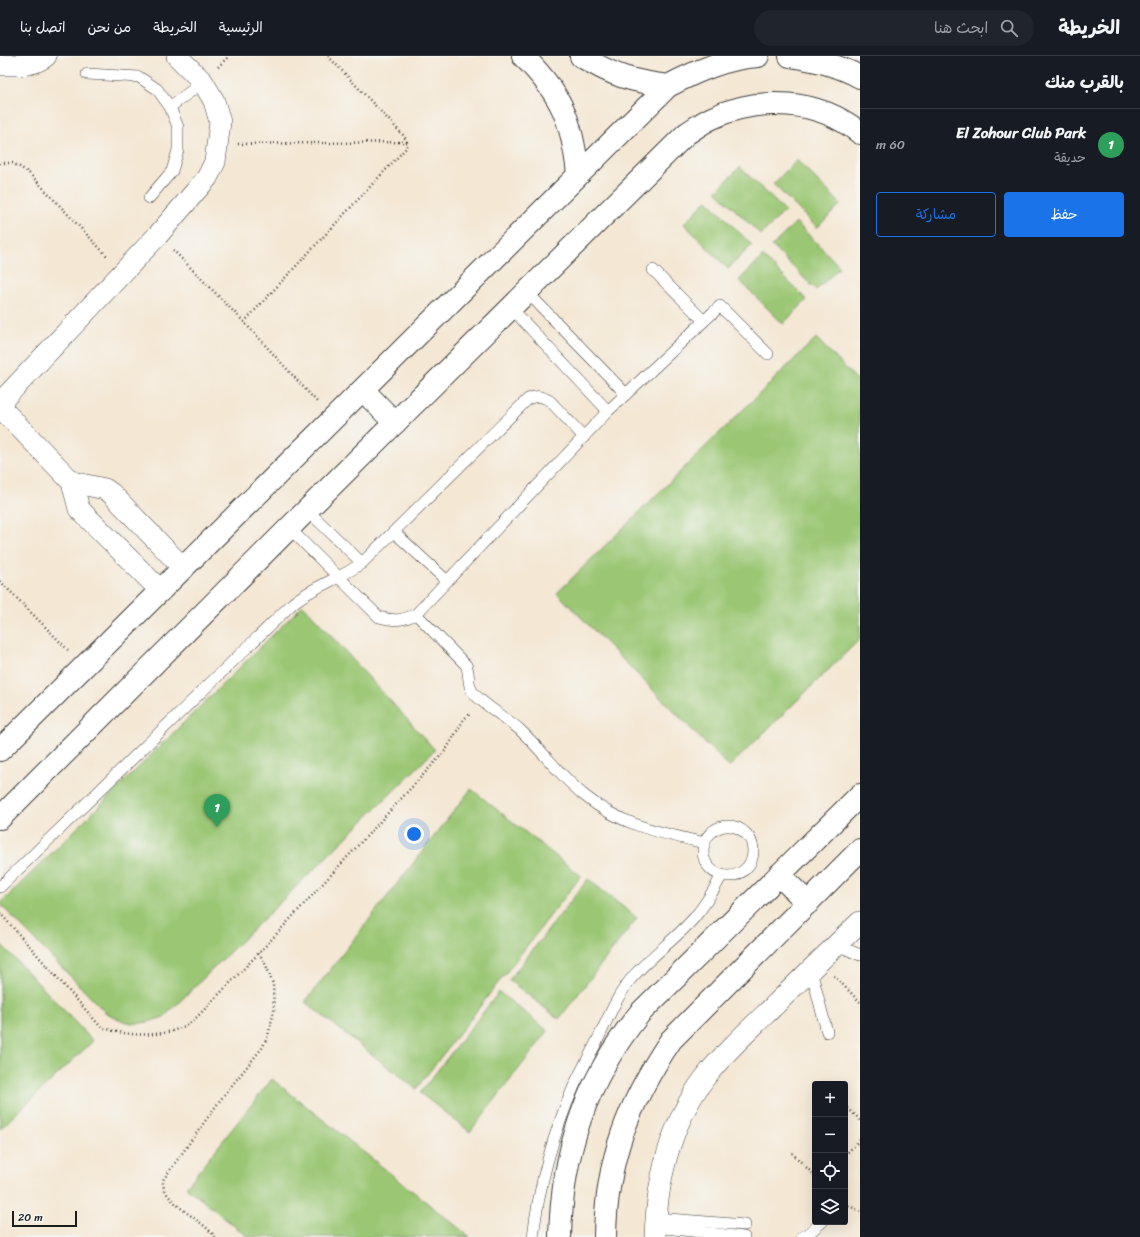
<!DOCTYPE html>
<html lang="ar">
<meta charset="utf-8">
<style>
:root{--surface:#171b24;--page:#20242c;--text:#f1f3f6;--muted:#9ea1a6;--line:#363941;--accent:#1a73e8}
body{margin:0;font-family:Sriracha,"Playpen Sans Arabic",sans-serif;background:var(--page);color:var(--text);direction:rtl}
.controls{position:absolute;right:12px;bottom:12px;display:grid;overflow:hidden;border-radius:4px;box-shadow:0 4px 16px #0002}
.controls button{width:36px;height:36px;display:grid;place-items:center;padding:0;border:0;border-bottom:1px solid var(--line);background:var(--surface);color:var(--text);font:20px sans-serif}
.scale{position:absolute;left:12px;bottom:10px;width:65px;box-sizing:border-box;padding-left:4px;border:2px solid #1c1c1c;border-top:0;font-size:11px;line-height:14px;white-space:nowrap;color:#1c1c1c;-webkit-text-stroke:3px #f6f6f2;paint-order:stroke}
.you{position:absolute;left:414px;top:778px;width:14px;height:14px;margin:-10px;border:3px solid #fff;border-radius:50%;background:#1a73e8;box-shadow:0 0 0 6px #1a73e833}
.badge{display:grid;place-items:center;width:26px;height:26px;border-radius:50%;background:var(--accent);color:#fff;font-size:13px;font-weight:700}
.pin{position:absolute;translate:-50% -33px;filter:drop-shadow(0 1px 2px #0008)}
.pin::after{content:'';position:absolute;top:21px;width:14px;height:12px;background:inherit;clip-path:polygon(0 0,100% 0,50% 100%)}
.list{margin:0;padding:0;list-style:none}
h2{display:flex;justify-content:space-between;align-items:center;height:52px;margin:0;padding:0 16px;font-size:17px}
h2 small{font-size:13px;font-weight:400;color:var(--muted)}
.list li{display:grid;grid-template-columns:26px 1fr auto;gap:12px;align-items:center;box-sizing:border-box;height:72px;padding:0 16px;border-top:1px solid var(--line)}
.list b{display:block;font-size:15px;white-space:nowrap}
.list p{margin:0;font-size:13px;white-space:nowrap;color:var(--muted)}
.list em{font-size:13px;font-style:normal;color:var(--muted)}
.actions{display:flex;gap:8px;padding:12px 16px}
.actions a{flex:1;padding:9px 0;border:1px solid var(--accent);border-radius:4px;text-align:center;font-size:14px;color:var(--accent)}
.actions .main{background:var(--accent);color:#fff}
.icon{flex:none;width:22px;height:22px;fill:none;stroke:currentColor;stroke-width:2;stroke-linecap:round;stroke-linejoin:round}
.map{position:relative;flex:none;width:860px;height:1181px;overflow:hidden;direction:ltr}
header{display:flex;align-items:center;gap:24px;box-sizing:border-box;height:56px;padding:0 20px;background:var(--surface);border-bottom:1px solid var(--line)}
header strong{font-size:19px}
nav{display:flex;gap:22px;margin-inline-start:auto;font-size:14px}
.search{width:280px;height:36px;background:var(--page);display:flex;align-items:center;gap:10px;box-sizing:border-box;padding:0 14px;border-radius:22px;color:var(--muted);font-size:15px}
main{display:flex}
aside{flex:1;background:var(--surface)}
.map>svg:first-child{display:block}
.green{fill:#9bc774;stroke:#5c7248}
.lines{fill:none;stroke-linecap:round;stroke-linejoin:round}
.lane-casing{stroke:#3c3a37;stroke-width:12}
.street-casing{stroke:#3c3a37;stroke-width:22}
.secondary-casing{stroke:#3c3a37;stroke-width:24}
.path{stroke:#3c3a37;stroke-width:2.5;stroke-dasharray:1 3;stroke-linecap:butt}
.lane{stroke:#fff;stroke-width:11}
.street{stroke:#fff;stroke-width:21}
.secondary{stroke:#fff;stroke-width:22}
</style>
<header>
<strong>الخريطة</strong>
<div class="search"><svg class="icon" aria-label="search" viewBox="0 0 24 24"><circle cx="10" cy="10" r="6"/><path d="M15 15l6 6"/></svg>ابحث هنا</div>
<nav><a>الرئيسية</a><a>الخريطة</a><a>من نحن</a><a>اتصل بنا</a></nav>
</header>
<main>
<aside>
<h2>بالقرب منك<small></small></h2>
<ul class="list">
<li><span class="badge" style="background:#2e9e5b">1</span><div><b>El Zohour Club Park</b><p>حديقة</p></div><em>60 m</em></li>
</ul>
<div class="actions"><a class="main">حفظ</a><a>مشاركة</a></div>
</aside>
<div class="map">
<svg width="860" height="1181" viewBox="0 0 860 1181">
<rect width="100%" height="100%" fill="#f6f6f2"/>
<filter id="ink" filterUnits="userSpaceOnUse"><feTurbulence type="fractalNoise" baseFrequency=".025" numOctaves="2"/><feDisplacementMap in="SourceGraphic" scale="8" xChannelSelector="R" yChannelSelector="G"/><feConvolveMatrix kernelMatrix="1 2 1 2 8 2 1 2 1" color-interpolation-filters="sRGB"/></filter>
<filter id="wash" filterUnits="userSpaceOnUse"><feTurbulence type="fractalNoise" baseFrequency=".012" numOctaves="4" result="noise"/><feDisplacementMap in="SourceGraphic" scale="16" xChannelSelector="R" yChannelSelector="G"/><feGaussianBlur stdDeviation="0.9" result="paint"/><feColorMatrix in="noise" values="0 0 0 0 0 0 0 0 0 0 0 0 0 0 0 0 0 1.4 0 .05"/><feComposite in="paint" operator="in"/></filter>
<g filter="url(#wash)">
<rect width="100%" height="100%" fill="#f4e7d3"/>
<g class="green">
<polygon points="797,104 841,148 817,172 773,128"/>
<polygon points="740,111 785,155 761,179 716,135"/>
<polygon points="707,144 752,189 728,213 684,168"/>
<polygon points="796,166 840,211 816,234 772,190"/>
<polygon points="763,200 807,244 783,268 739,224"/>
<polygon points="816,282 860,327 860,583 729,711 557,537"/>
<path d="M303 549 435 694 164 961C138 970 130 970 105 956L0 848Z"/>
<polygon points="471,733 581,820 416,1033 305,946"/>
<polygon points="588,823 637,862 559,963 509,924"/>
<polygon points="0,887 93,985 0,1073"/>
<polygon points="499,936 548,975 470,1076 420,1037"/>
<polygon points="272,1023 470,1181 248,1181 186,1131"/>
</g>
</g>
<g filter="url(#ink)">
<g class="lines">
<g class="lane-casing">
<g id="lane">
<polyline points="87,18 139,21 157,33 170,51 178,71 178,94 172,115 149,142"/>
<polyline points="170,51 203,26"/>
<polyline points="653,214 703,264"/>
<polyline points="527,236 626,338"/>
<polyline points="511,252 608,355"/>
<polyline points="307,454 362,507"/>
<path d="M289 472 379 561C394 565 402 565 416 558L608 355 720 250 768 298"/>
<polyline points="394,476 447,525"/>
<path d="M416 558 466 609C470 617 467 627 472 635 480 647 507 662 519 673 542 694 560 720 585 740 620 769 661 777 705 787"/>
<circle cx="728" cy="795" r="25"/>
<path d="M0 831 293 547C314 530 340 523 362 507L528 343C537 339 542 340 550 345L584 381"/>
<polyline points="837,889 860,899"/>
<polyline points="811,914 827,976"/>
<polyline points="656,1162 745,1169"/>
<polyline points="656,1171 744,1181"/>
<path d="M533 1181C539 1129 553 1078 574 1030 581 1015 589 1001 596 987 607 965 616 941 631 923 650 900 675 884 694 862 705 849 714 834 722 819"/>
<polyline points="802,1181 808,1178 822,1166"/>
</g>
</g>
<g class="street-casing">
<g id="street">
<path d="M0 9C17 9 32 11 46 0"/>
<polyline points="0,347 158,179 207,122 215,106 220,66 214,45 203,26 177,0"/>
<polyline points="0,351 72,426 79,453 161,535"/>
<polyline points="72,426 105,433 112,438 184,513"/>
<path d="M655 1181C657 1121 672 1061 711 1014 730 991 752 971 773 951 802 922 831 894 860 866"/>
</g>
</g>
<g class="secondary-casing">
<g id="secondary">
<path d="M523 0C562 39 572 64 578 118"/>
<path d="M581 0C613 20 631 25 668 30"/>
<path d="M790 0C815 4 838 9 860 21"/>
<polyline points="363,334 395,367"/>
<path d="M0 694 668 30C697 15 726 2 758 0"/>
<path d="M0 762 307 454 686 78C694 73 703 66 712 62 759 40 819 43 860 77"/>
<polyline points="779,819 808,847"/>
<path d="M560 1181C562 1096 586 1023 640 957L860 739"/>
<path d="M605 1181C606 1104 628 1048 671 984L860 794"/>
</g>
</g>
<g class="path">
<polyline points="218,11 229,0"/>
<polyline points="238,88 407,86"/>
<polyline points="0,107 13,107 28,116 108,201"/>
<polyline points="173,194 244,266 318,347"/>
<polyline points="244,266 407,91 407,86 404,80 328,0"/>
<polyline points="0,525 68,594"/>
<path d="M0 857 100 970C125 982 173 983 195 963L259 897 446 694 464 663 471 657"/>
<polyline points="834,920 860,946"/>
<polyline points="848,1052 860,1064"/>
<polyline points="792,1097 815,1120"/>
<polyline points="845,1099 860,1084"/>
<polyline points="845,1148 860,1155"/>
<path d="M215 1181C203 1163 161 1147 163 1124L221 1043 262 992 268 980 274 954 273 928 266 909 259 897"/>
</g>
<use href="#lane" class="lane"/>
<use href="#street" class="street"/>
<use href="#secondary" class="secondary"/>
</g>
</g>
</svg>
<div class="controls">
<button>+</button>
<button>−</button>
<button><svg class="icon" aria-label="locate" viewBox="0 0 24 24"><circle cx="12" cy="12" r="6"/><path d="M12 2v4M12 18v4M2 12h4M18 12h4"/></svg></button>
<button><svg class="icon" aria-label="layers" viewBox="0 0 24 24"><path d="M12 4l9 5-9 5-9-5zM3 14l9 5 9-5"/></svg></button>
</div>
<div class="scale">20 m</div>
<div class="you"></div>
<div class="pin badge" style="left:217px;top:771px;background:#2e9e5b">1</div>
</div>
</main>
